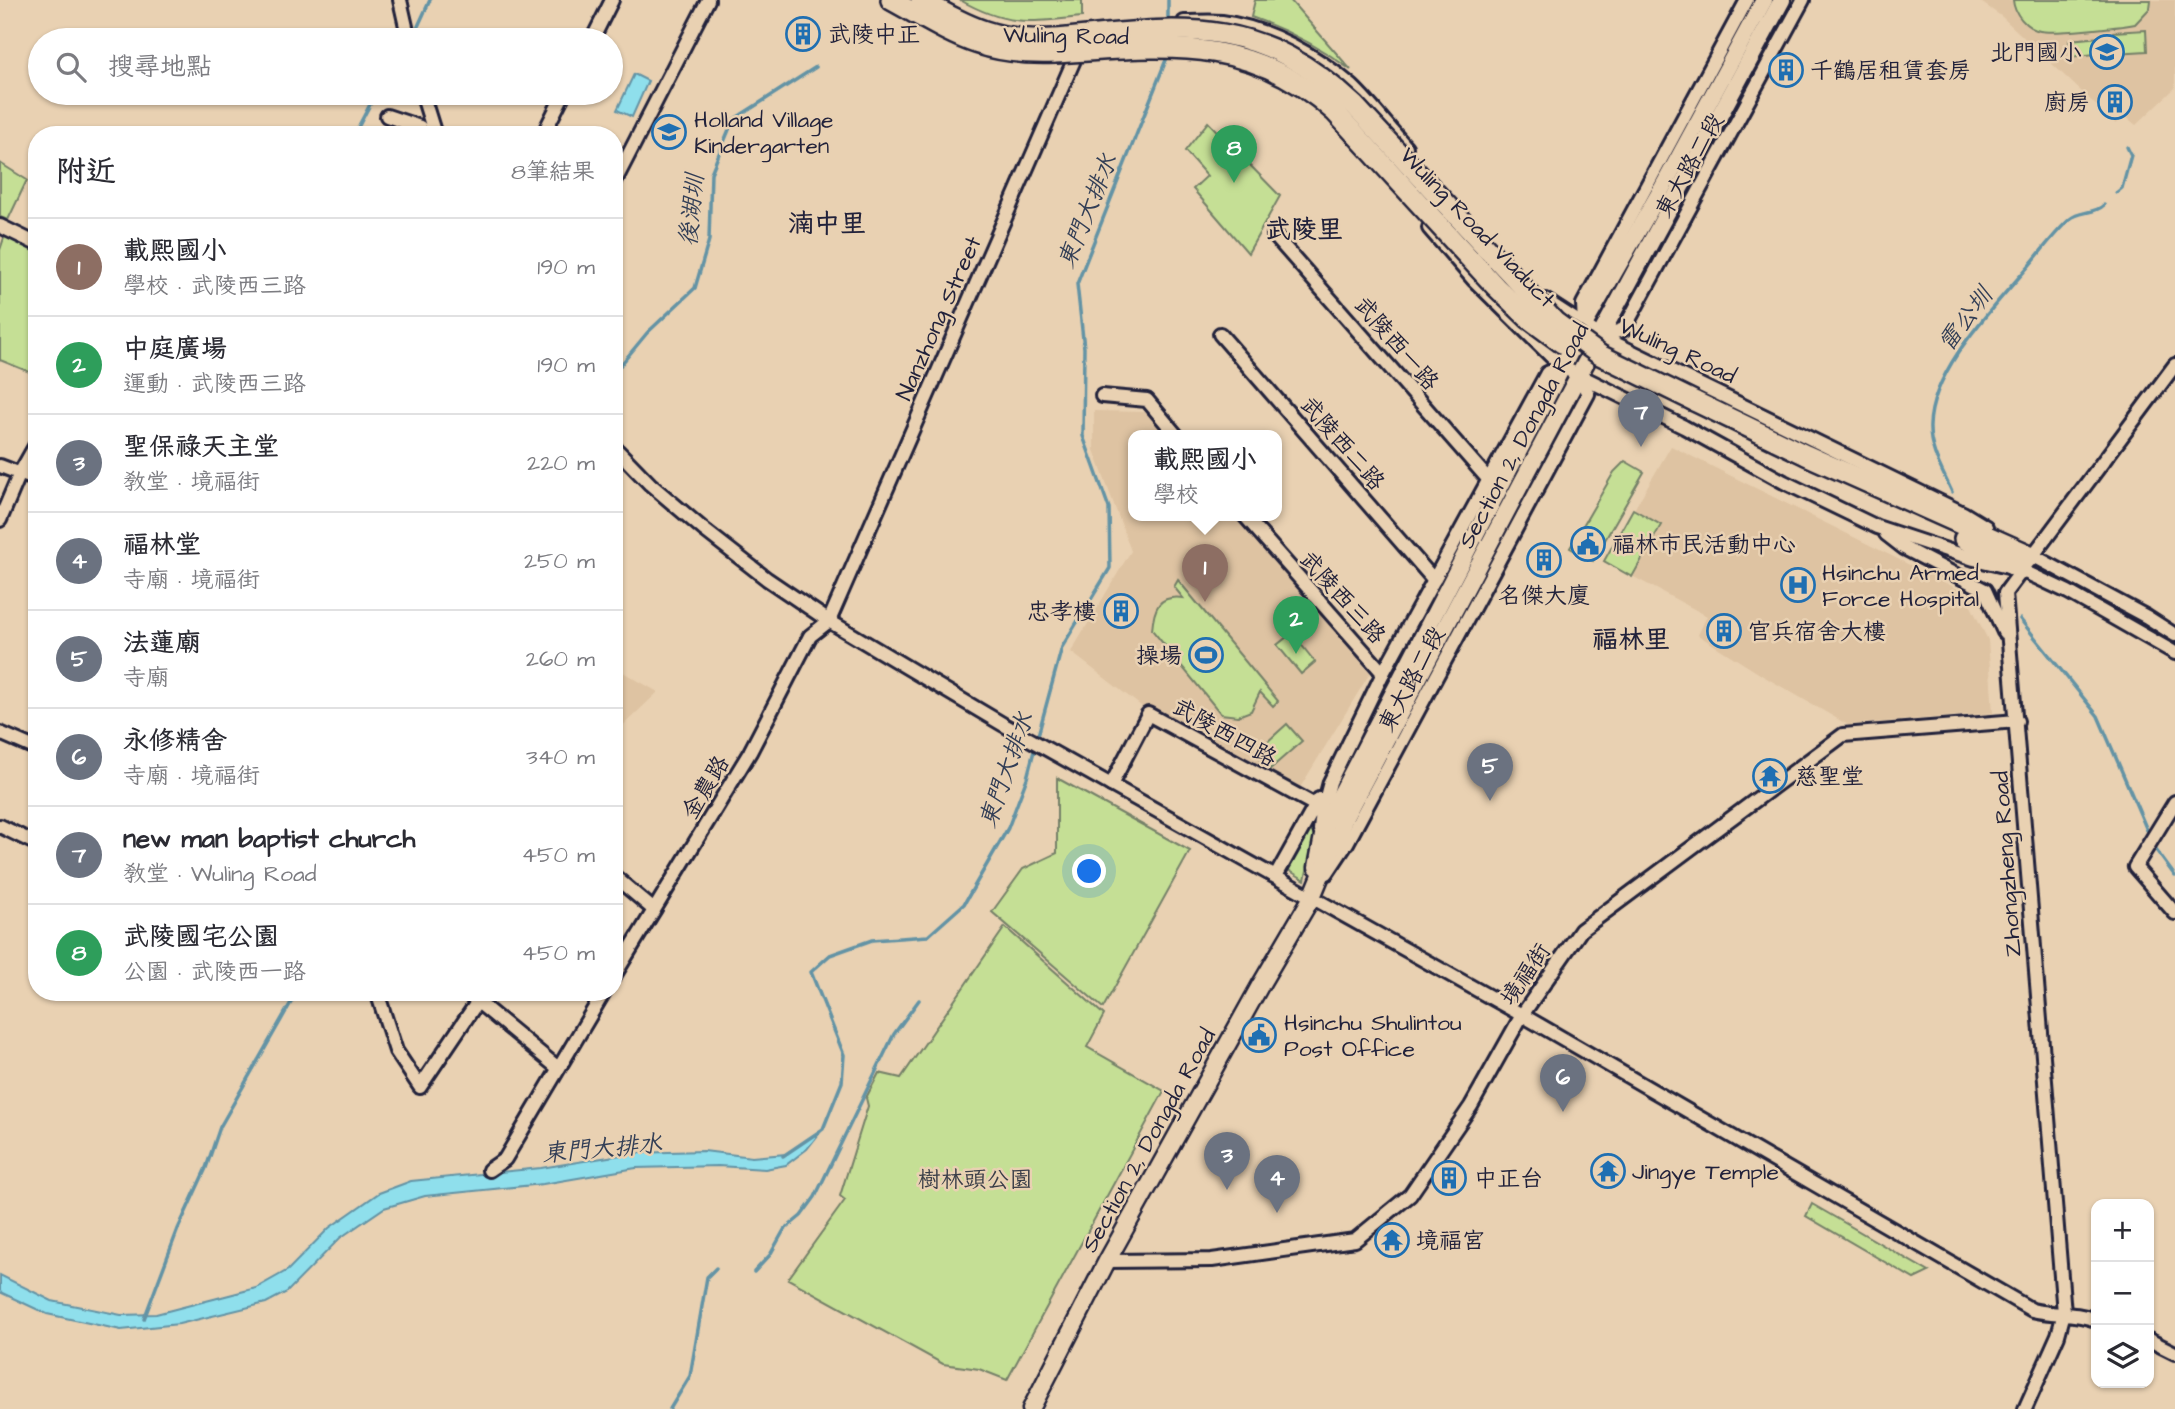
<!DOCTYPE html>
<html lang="zh-TW">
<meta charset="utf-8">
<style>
:root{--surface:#fff;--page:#f7f7f7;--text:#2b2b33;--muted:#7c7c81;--line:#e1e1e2;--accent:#2563eb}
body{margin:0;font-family:"Architects Daughter","LXGW WenKai TC",sans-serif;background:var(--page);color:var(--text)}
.controls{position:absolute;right:21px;bottom:21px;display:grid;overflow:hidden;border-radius:14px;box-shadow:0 2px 5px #0004}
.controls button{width:63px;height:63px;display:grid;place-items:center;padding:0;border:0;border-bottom:2px solid var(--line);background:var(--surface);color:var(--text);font:35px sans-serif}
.you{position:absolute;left:1090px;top:872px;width:24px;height:24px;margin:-18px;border:5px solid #fff;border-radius:50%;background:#1a73e8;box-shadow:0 0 0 10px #1a73e833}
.badge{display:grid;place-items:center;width:46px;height:46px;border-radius:50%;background:var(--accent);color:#fff;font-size:23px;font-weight:700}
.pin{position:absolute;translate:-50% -58px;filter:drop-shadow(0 2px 4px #0008)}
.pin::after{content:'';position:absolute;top:37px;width:24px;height:21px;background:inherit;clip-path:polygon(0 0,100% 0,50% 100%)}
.popup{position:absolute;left:1128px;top:430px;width:154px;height:91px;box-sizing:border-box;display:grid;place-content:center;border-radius:14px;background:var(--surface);filter:drop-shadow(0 2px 5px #0005);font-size:23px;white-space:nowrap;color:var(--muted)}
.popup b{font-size:26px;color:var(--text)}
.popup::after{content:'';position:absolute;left:50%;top:100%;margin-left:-14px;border:14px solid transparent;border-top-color:var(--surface)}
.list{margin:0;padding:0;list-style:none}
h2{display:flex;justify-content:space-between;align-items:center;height:91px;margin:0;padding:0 28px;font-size:30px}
h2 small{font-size:23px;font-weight:400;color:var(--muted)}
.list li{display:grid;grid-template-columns:46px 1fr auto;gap:21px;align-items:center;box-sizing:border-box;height:98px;padding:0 28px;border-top:2px solid var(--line)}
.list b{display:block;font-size:26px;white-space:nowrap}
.list p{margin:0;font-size:23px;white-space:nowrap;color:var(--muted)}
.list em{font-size:23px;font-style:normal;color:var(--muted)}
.icon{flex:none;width:38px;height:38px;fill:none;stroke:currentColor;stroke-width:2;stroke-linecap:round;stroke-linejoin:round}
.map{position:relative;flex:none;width:2175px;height:1409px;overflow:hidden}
.search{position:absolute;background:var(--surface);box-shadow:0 2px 5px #0004;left:28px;top:28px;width:595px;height:77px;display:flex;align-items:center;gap:18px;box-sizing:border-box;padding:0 24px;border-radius:38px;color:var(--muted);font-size:26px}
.panel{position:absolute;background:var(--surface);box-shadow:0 2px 5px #0004;left:28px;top:126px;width:595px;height:875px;border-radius:28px}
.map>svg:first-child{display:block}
.built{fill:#dec3a2}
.green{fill:#c5df95;stroke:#748068;stroke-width:2}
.water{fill:#8fdfec;stroke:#6393a5;stroke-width:2}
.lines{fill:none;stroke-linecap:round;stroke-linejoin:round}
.stream{stroke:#6393a5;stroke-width:3.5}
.minor-casing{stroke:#22223b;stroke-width:18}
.major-casing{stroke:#22223b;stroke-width:21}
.highway-casing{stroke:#22223b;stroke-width:24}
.minor{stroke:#e9d1b2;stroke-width:12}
.major{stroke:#e9d1b2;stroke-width:16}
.highway{stroke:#e9d1b2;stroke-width:19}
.highway-bridge-casing{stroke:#22223b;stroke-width:24;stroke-linecap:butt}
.highway-bridge{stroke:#e9d1b2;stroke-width:19}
.labels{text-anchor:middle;stroke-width:5;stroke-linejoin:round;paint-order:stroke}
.poi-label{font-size:23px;fill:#22223b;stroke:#e9d1b2;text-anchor:start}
.street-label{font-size:23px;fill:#22223b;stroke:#e9d1b2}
.park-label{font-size:23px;fill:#3a3e48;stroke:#e9d1b2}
.water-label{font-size:24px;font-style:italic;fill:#323e56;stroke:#e9d1b2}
.quarter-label{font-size:26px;font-weight:bold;fill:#22223b;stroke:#e9d1b2}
</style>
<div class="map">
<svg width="2175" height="1409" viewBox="0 0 2175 1409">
<rect width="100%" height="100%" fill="#e9d1b2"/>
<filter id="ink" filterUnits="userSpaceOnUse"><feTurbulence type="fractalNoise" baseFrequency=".0143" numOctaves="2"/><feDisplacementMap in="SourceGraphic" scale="14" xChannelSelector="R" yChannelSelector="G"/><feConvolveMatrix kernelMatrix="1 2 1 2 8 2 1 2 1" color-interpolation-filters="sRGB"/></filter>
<g filter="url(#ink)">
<g class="built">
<polygon points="1978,0 2175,0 2175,88 2136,125 2125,116 2116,124 2001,16"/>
<polygon points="1094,411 1145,412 1167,436 1133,436 1133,516 1237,516 1370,673 1298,791 1145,709 1071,652 1131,551 1094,450"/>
<polygon points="1671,446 1964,592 1988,640 1993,713 1848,725 1763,676 1698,635 1707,616 1604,561"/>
<polygon points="614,667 658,692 614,734"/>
</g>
<g class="green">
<path d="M960 0H1082V17C1029 22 1008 27 960 0Z"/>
<path d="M1255 0H1290L1351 70C1320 47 1288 30 1251 17Z"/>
<path d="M2013 0H2151L2150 8 2135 24C2119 27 2054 34 2040 31 2026 28 2014 14 2013 0Z"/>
<polygon points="2146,30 2147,51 2115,53 2113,32"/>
<polygon points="2101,37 2103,53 2071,57 2069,40"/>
<polygon points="1208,122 1280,196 1248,253 1193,189 1207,176 1185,151"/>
<polygon points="0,163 27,180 8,220 0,217"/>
<polygon points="5,235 37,250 37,375 0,360 0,250"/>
<polygon points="1625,461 1644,472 1593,561 1570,548 1614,472"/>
<polygon points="1633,509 1661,525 1632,577 1604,561"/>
<path d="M1178 580 1278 701 1273 706 1260 692 1251 711 1238 716 1221 714 1152 630C1154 608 1158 595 1183 598L1174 587Z"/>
<polygon points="1292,633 1315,662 1301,674 1277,645"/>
<polygon points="1287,724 1302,741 1270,769 1255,753"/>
<polygon points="1057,778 1190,851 1103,1008 992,912 1023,869 1057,853"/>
<polygon points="1320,807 1305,880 1285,868"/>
<polygon points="1005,927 1104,1015 1087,1047 1164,1091 1007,1380 979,1369 943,1364 788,1279 845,1200 840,1196 868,1106 866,1098 879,1073 901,1078"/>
<polygon points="1812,1204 1929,1272 1914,1279 1806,1216"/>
</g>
<g class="water">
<polygon points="634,74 648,81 632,117 617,110"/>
<polygon points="823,1129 807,1149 786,1165 765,1169 718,1166 636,1168 543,1184 425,1196 384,1208 340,1238 287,1292 266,1303 179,1324 121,1330 47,1314 0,1292 0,1275 52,1301 121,1315 156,1314 256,1288 288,1270 329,1228 379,1193 411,1181 541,1168 633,1153 704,1151 752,1157 786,1154"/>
</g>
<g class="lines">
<g class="stream">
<polyline points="1168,22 1168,0"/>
<polyline points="414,35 430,0"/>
<polyline points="354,135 376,93"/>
<polyline points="2116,193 2122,188 2131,155 2127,147"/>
<polyline points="614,373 647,333 695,288 709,240 711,173 733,120 816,67"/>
<path d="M1952 492C1943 472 1929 449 1930 426 1931 370 1993 308 2027 268 2041 252 2054 233 2070 219 2079 211 2095 214 2104 205"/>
<polyline points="2020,619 2098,716 2147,830"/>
<polyline points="1037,739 1062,647 1110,568 1109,508 1083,436 1084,348 1077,284 1168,55"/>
<polyline points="2156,850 2175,876"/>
<polyline points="783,1156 823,1129 842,1082 844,1055 811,972 830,955 872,940 928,936 964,904 1008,828 1027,778 1035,747"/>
<polyline points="754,1272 770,1255 784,1230 801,1216 815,1197 894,1034 919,1000"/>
<polyline points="144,1319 178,1229 206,1168 220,1127 297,992"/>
<polyline points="670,1409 690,1376 707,1277 716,1268"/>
</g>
<g class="minor-casing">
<g id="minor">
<polyline points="400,0 409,40"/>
<path d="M1184 22C1197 22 1210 21 1222 22 1269 28 1317 56 1352 86 1371 104 1388 127 1406 147"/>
<polyline points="592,40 612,0"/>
<polyline points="422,93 435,135"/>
<polyline points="387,116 420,127"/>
<polyline points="543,135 564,93"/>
<polyline points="614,183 708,0"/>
<polyline points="0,226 37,244"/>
<polyline points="1429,228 1474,280 1562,367 1684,427 1784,482 1877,527 1974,559 2021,570 2068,592 2175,653"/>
<polyline points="1274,235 1488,479"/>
<polyline points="1545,300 1602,337 1963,513 1986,527"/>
<polyline points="1584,324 1583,304 1747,0"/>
<polyline points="1220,334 1434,580"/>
<polyline points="1602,337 1624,329 1803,0"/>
<polyline points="1102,396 1147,400 1177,436"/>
<path d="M614 447 650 484 703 529 767 579 829 621 1004 725 1522 1015 2032 1310C2055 1316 2072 1311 2096 1320"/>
<polyline points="0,466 37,480"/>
<polyline points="1245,516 1383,673"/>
<polyline points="0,520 20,473 37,443"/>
<polyline points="1886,534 1904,548 1985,590 2004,632"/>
<polyline points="2028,553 2147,617 2175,635"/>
<polyline points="0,733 37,749"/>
<polyline points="1111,785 1148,714 1315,805"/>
<polyline points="2175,802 2135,867 2175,913"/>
<polyline points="0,826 37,844"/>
<polyline points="1320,830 1322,812 1330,782 1383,673 1547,373 1562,367"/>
<polyline points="1327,873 1347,843 1588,394 1579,376"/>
<polyline points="614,876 654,910"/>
<polyline points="1276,876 1319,799"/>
<polyline points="614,976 750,752 810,636 829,621 1074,60 1076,48"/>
<polyline points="377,992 396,1051 420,1087 484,992"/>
<polyline points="466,992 558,1068"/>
<polyline points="489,1170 505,1159 604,992"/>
<polyline points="1107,1261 1212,1260 1355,1240 1410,1195 1471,1106 1522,1015 1581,930 1843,735 2017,721"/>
<polyline points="2149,1340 2175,1353"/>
<polyline points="2025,1409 2058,1335 2064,1313 2005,593 2175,365"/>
</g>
</g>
<g class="major-casing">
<g id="major">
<polyline points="1317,867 1325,825 1584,325 1660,192 1764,0"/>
<polyline points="1031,1409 1107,1261 1261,984 1312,897 1345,817 1573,386 1782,0"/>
</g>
</g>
<g class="highway-casing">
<g id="highway">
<path d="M891 0C953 34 981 56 1055 53"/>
<path d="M921 0C970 27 996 42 1054 39"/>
<polyline points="1694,401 1806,455 2032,556"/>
<polyline points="1964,539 2021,570"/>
</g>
</g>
<use href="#minor" class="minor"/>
<use href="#major" class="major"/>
<use href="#highway" class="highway"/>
<g class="highway-bridge-casing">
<g id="highway-bridge">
<path d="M1055 39C1180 27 1256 12 1355 106L1555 322 1600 355 1694 401"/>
<path d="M1055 53C1162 47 1249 33 1335 112L1496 287 1528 318 1562 343"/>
</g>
</g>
<use href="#highway-bridge" class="highway-bridge"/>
</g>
</g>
<defs>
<g id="building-ring" transform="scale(1.75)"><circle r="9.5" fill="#e9d1b2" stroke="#1f6fb2" stroke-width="1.5"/><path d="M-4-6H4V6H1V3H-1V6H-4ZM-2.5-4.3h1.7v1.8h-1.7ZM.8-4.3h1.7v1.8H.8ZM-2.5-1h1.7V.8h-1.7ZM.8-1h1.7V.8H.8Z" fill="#1f6fb2"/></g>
<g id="school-ring" transform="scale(1.75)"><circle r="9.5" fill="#e9d1b2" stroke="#1f6fb2" stroke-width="1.5"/><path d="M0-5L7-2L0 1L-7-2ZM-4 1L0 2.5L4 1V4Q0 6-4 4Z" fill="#1f6fb2"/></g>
<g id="civic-ring" transform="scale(1.75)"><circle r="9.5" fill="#e9d1b2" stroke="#1f6fb2" stroke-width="1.5"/><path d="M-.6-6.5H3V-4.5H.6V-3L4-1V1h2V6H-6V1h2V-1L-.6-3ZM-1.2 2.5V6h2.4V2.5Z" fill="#1f6fb2"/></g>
<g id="hospital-ring" transform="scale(1.75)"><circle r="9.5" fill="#e9d1b2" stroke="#1f6fb2" stroke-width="1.5"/><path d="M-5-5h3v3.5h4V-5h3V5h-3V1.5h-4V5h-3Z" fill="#1f6fb2"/></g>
<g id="stadium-ring" transform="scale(1.75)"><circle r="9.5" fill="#e9d1b2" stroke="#1f6fb2" stroke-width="1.5"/><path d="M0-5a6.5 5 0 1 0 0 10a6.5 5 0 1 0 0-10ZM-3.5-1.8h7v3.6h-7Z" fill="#1f6fb2"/></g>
<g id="temple-ring" transform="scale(1.75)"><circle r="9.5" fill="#e9d1b2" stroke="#1f6fb2" stroke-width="1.5"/><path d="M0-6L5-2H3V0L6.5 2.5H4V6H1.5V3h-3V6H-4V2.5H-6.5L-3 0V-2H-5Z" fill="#1f6fb2"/></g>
</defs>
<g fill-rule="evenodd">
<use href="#building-ring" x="803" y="34"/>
<use href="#school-ring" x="2107" y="52"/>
<use href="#building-ring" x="1786" y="70"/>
<use href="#building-ring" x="2115" y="102"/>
<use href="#school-ring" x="669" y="132"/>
<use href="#civic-ring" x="1588" y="544"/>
<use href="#building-ring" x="1544" y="560"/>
<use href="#hospital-ring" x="1798" y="585"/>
<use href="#building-ring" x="1121" y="611"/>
<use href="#building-ring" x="1724" y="631"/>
<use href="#stadium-ring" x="1206" y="655"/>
<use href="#temple-ring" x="1770" y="776"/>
<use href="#civic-ring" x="1259" y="1035"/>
<use href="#temple-ring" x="1608" y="1171"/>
<use href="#building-ring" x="1449" y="1178"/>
<use href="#temple-ring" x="1392" y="1240"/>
</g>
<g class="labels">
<g class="poi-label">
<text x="828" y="42">武陵中正</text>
<text x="2082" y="60" text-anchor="end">北門國小</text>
<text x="1810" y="78">千鶴居租賃套房</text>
<text x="2090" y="110" text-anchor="end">廚房</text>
<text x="694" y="127">Holland Village<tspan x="694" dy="26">Kindergarten</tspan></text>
<text x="1612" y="552">福林市民活動中心</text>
<text x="1822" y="580">Hsinchu Armed<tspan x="1822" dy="26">Force Hospital</tspan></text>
<text x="1544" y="603" text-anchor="middle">名傑大廈</text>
<text x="1096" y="619" text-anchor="end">忠孝樓</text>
<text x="1748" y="639">官兵宿舍大樓</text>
<text x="1182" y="663" text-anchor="end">操場</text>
<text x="1795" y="784">慈聖堂</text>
<text x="1284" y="1030">Hsinchu Shulintou<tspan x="1284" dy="26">Post Office</tspan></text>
<text x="1632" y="1179">Jingye Temple</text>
<text x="1474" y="1186">中正台</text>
<text x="1416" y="1248">境福宮</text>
</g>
<g class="street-label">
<text transform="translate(1066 35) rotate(1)" y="8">Wuling Road</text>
<text transform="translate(1689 165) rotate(-61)" y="8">東大路二段</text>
<text transform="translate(1478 227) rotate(46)" y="8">Wuling Road Viaduct</text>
<text transform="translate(938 318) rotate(-66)" y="8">Nanzhong Street</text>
<text transform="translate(1397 343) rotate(49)" y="8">武陵西一路</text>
<text transform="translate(1678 350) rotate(25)" y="8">Wuling Road</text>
<text transform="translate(1523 435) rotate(-62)" y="8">Section 2, Dongda Road</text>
<text transform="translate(1343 443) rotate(49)" y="8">武陵西二路</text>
<text transform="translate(1343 597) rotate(48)" y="8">武陵西三路</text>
<text transform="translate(1411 679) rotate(-62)" y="8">東大路二段</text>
<text transform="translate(1225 732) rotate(29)" y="8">武陵西四路</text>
<text transform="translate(705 787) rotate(-59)" y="8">金農路</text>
<text transform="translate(2006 864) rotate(-94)" y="8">Zhongzheng Road</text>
<text transform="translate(1525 974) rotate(-56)" y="8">境福街</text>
<text transform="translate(1148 1140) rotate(-61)" y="8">Section 2, Dongda Road</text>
</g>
<g class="park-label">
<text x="975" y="1187">樹林頭公園</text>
</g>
<g class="water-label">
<text transform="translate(691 210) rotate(-84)" y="8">後湖圳</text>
<text transform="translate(1087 211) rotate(-68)" y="8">東門大排水</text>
<text transform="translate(1965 319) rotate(-53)" y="8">雷公圳</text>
<text transform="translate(1006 770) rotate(-71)" y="8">東門大排水</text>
<text transform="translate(602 1148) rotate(-5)" y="8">東門大排水</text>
</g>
<g class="quarter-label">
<text x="827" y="232">湳中里</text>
<text x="1304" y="238">武陵里</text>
<text x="1631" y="648">福林里</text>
</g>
</g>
</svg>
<div class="controls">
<button>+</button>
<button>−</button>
<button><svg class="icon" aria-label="layers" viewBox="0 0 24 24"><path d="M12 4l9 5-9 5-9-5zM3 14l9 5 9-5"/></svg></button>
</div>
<div class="you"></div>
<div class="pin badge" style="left:1205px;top:602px;background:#8d6e63">1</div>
<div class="popup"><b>載熙國小</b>學校</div>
<div class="pin badge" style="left:1296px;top:654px;background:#2e9e5b">2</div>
<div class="pin badge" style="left:1227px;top:1190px;background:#6b7280">3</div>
<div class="pin badge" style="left:1277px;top:1213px;background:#6b7280">4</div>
<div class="pin badge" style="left:1490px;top:801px;background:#6b7280">5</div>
<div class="pin badge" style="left:1563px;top:1112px;background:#6b7280">6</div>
<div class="pin badge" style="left:1641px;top:447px;background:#6b7280">7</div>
<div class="pin badge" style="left:1234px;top:183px;background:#2e9e5b">8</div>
<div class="search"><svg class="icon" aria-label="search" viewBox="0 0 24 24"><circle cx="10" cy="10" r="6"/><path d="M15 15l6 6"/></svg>搜尋地點</div>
<section class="panel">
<h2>附近<small>8筆結果</small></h2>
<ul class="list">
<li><span class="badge" style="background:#8d6e63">1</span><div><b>載熙國小</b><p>學校 · 武陵西三路</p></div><em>190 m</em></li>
<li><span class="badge" style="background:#2e9e5b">2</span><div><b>中庭廣場</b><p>運動 · 武陵西三路</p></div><em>190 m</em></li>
<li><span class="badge" style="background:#6b7280">3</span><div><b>聖保祿天主堂</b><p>教堂 · 境福街</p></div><em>220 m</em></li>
<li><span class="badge" style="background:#6b7280">4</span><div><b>福林堂</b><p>寺廟 · 境福街</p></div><em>250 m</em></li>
<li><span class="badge" style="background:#6b7280">5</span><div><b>法蓮廟</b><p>寺廟</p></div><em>260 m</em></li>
<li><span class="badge" style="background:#6b7280">6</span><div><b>永修精舍</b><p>寺廟 · 境福街</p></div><em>340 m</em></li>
<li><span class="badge" style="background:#6b7280">7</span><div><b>new man baptist church</b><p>教堂 · Wuling Road</p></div><em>450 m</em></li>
<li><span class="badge" style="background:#2e9e5b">8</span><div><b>武陵國宅公園</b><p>公園 · 武陵西一路</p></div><em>450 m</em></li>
</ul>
</section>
</div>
